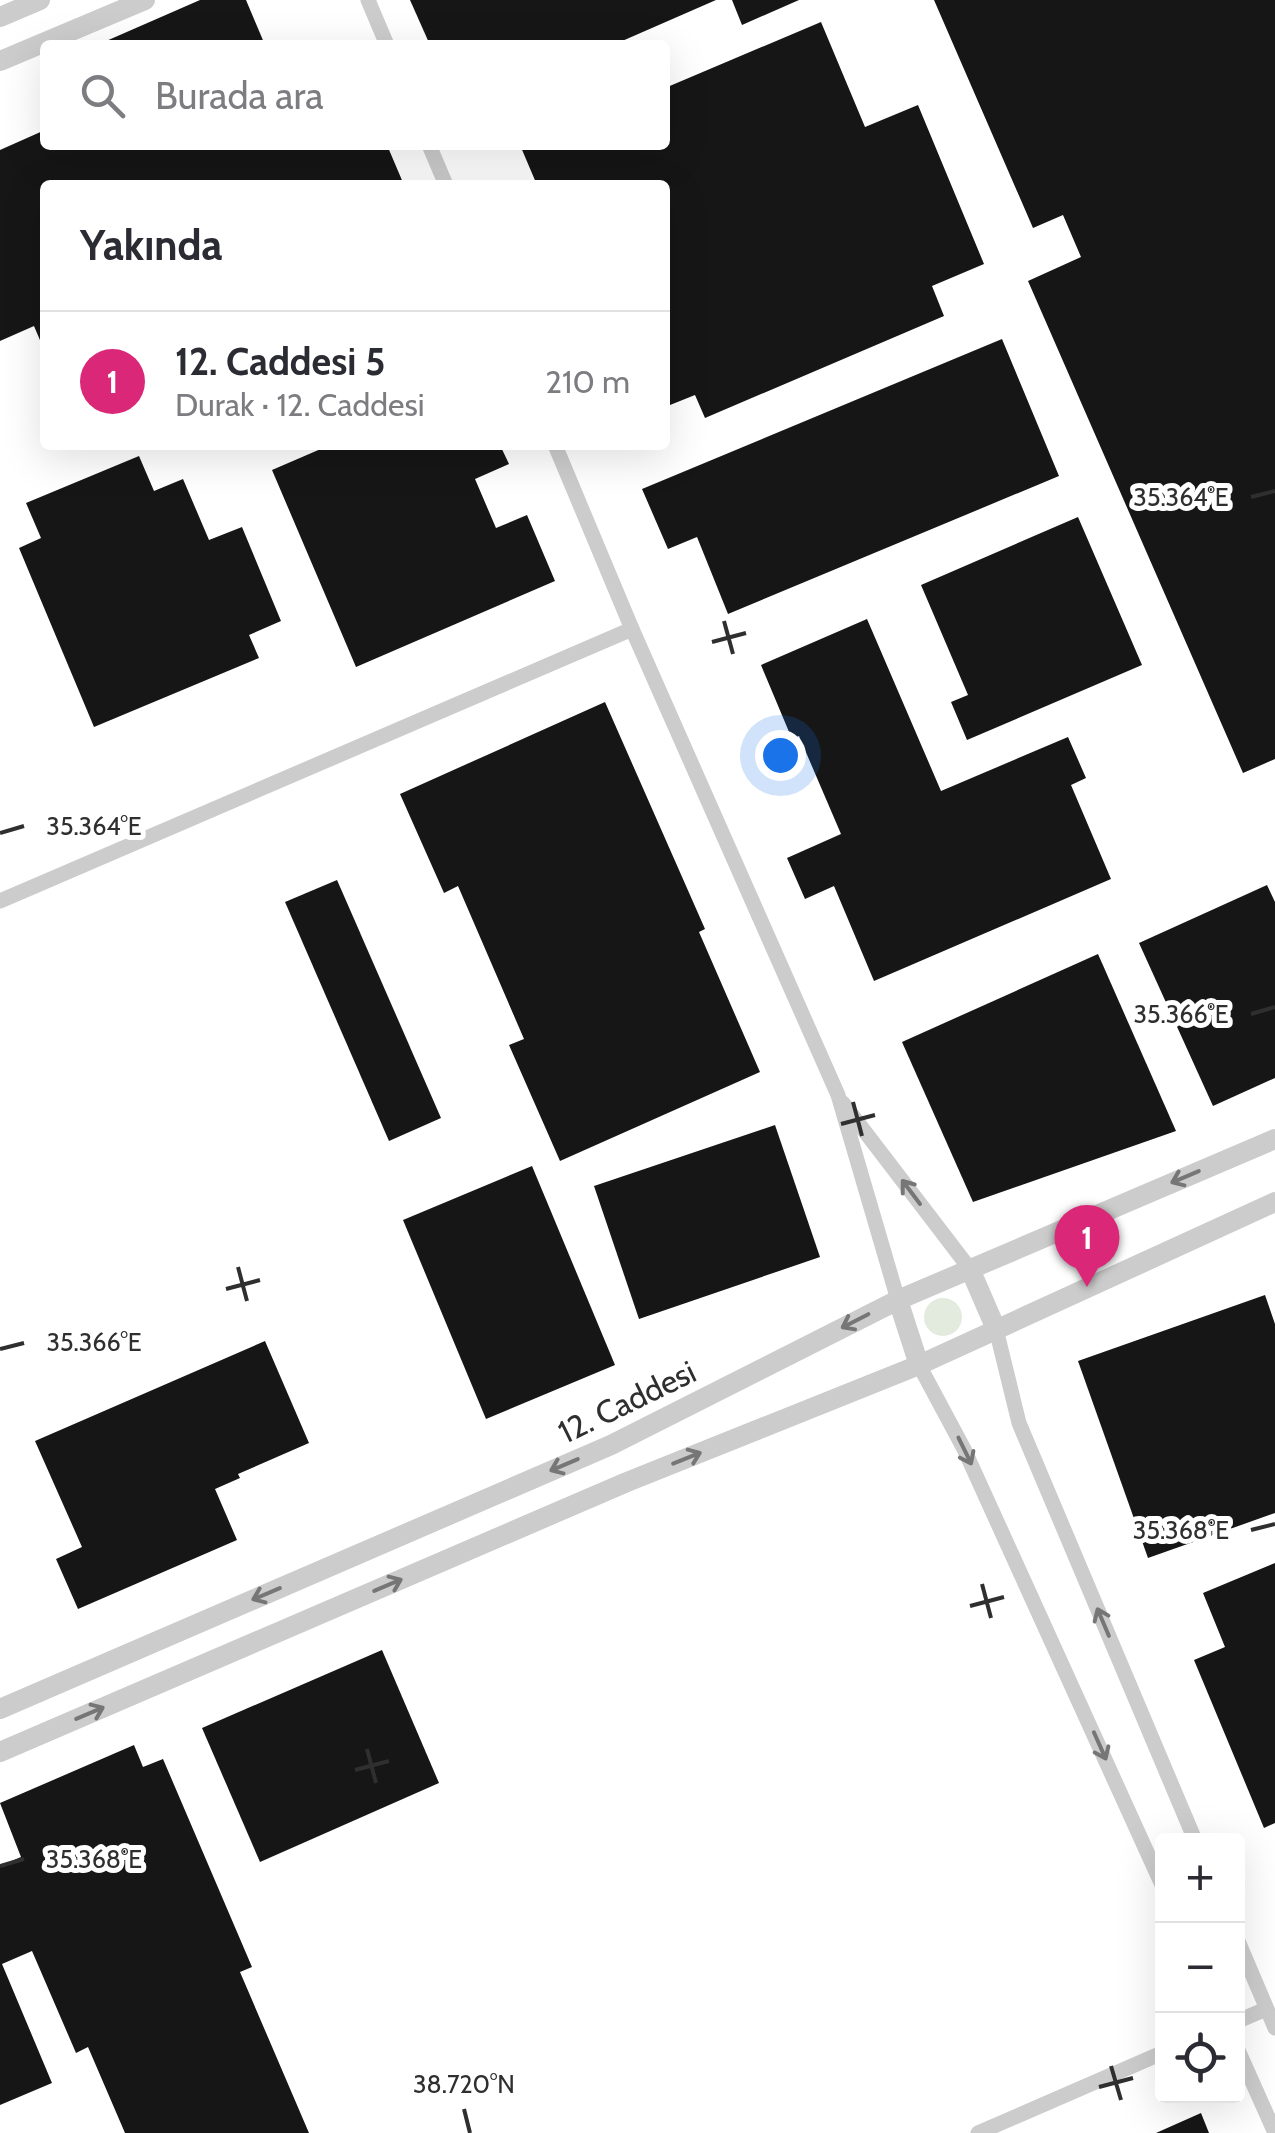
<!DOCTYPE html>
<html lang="tr">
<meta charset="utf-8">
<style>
:root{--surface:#fff;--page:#f2f2f3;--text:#2b2b33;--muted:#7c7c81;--line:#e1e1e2;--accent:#db2777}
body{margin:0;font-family:Cabin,sans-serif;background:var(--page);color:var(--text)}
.controls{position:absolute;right:30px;bottom:30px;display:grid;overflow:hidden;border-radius:10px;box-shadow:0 10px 40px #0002}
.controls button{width:90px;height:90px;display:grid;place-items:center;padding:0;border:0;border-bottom:2px solid var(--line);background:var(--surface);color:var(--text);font:50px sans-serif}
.you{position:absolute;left:780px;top:755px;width:35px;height:35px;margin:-25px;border:8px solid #fff;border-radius:50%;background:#1a73e8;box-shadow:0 0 0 15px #1a73e833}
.badge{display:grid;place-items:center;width:65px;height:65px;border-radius:50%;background:var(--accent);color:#fff;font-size:32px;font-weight:700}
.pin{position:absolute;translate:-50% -82px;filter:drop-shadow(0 2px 5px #0008)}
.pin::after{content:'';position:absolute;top:52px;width:35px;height:30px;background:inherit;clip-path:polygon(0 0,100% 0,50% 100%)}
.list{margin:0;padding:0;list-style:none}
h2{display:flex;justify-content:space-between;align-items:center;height:130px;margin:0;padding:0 40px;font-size:42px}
h2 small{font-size:32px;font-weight:400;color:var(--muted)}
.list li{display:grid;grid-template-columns:65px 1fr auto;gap:30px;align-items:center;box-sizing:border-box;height:140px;padding:0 40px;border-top:2px solid var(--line)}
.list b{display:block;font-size:38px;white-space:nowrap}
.list p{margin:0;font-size:32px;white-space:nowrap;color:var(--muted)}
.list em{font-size:32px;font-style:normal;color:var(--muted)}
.icon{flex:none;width:55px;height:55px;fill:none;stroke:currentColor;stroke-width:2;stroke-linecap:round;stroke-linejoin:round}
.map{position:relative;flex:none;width:1275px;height:2133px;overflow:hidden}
.search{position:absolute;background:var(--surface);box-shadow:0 10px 40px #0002;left:40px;top:40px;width:630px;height:110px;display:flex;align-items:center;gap:25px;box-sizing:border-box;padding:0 35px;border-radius:10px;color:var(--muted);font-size:38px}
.panel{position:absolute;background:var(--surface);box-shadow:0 10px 40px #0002;left:40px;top:180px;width:630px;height:270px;border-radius:10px}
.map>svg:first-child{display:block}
.green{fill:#e3eade}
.building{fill:#161616}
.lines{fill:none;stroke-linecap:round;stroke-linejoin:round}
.minor{stroke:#ccc;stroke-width:15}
.tertiary{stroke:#ccc;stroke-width:20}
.oneway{stroke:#767676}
.ticks{fill:none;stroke:#2f2f2f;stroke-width:4}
.labels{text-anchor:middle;stroke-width:10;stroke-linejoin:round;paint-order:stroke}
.street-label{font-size:32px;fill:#2f2f2f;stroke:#fff}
.ticks-label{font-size:25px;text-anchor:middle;fill:#2f2f2f;stroke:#fff;stroke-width:10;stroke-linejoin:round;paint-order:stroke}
</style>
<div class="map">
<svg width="1275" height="2133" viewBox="0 0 1275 2133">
<rect width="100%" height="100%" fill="#fff"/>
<circle class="green" cx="943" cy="1317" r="19"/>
<g class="building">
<polygon points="200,0 246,0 265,45 97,45"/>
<polygon points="410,0 716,0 613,45 430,45"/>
<polygon points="732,0 799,0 742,25"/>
<polygon points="934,0 1275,0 1275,759 1243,773 1028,281 1081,257 1063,215 1033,228"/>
<polygon points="821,22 865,127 918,105 984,264 932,286 944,316 705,418 695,395 665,407 665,185 537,185 520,145 665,145 665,88"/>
<polygon points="45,130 45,145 387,145 404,185 45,185 45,352 34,326 0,341 0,150"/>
<polygon points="1002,339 1059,476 728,614 697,537 668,549 642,489"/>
<polygon points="330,445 500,445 509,464 475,479 496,528 527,515 555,581 356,667 272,470"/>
<polygon points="139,456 154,491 183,479 209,540 242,527 281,621 249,635 259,658 94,727 19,548 41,538 26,503"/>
<polygon points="1078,517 1142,665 967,740 951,702 968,695 921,585"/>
<polygon points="867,619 941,791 1068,737 1086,778 1071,785 1111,879 874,981 834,886 805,899 787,858 841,834 799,736 792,739 761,665"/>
<polygon points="605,702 705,929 699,932 760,1072 560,1161 509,1045 524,1039 458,886 444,893 400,794"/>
<polygon points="337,880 441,1118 389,1141 285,902"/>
<polygon points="1267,885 1275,902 1275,1078 1213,1106 1139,943"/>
<polygon points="1098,954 1176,1131 973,1202 902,1042"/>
<polygon points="775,1125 820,1257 639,1319 594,1186"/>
<polygon points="532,1166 615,1365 486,1419 403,1220"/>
<polygon points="1265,1295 1275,1324 1275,1513 1148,1558 1078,1361"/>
<polygon points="265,1341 309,1443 238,1474 240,1478 215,1489 237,1540 78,1609 56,1559 82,1547 35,1441"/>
<polygon points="1275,1563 1275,1823 1264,1828 1194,1660 1225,1647 1203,1593"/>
<polygon points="382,1650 439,1783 260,1862 202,1728"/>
<polygon points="134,1745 143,1767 163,1759 252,1967 240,1972 309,2133 125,2133 88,2047 76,2053 32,1951 2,1964 52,2083 0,2105 0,1866 21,1857 0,1803"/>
<polygon points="1201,2113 1209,2133 1156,2133"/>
</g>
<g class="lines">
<g class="minor">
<polyline points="368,0 387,45"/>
<polyline points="429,145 446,185"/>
<polyline points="555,445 632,629 838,1095 898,1300"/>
<polyline points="0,901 632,629"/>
<polyline points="843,1103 970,1269"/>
<polyline points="996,1329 1019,1423 1195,1840"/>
<polyline points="919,1365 964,1449 1162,1885"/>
<polyline points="1238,1941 1275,2028"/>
<polyline points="1238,2021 1266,2009"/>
<polyline points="1238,2050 1275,2133"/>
<polyline points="978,2133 1162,2053"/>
</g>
<g class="tertiary">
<polyline points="0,17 40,0"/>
<polyline points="0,61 145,0"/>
<polyline points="970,1269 996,1329"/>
<polyline points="898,1300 919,1365"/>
<polyline points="0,1709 611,1445 898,1300 1275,1139"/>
<polyline points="0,1752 627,1482 919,1365 1275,1202"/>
</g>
</g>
<defs><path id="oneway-shaft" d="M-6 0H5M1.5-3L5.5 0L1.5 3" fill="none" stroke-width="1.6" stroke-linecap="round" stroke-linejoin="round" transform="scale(2.5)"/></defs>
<g class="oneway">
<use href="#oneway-shaft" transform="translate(1185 1177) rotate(157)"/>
<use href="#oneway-shaft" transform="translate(911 1192) rotate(-127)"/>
<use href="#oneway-shaft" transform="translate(855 1321) rotate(153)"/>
<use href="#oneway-shaft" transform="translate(965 1451) rotate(64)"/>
<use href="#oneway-shaft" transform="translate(687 1458) rotate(-22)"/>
<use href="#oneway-shaft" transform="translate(564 1465) rotate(157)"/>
<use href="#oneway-shaft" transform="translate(388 1585) rotate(-23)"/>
<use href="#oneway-shaft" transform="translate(266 1594) rotate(157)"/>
<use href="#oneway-shaft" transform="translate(1103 1622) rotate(-113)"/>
<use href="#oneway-shaft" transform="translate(90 1713) rotate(-23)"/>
<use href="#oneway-shaft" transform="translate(1100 1746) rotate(66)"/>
</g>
<path class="ticks" d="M1251 497 1275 491M724 621 733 654M712 642 746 633M0 833 24 826M1251 1014 1275 1007M853 1102 862 1136M841 1124 875 1115M238 1267 247 1301M226 1289 260 1280M0 1349 24 1343M1251 1530 1275 1524M982 1584 991 1618M970 1606 1004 1597M367 1749 376 1783M355 1770 389 1761M0 1866 24 1859M1111 2066 1121 2100M1099 2087 1133 2078M464 2109 470 2133"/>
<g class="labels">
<g class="street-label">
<text transform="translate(627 1402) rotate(-26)" y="11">12. Caddesi</text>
</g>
</g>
<g class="ticks-label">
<text x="1181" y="506">35.364°E</text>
<text x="94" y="835">35.364°E</text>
<text x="1181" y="1023">35.366°E</text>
<text x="94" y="1351">35.366°E</text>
<text x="1181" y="1539">35.368°E</text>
<text x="94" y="1868">35.368°E</text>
<text x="464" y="2093">38.720°N</text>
</g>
</svg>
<div class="controls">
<button>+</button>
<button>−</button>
<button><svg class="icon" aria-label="locate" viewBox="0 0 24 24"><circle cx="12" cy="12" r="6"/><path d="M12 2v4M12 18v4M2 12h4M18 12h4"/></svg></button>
</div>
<div class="you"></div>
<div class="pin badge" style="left:1087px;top:1287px">1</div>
<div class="search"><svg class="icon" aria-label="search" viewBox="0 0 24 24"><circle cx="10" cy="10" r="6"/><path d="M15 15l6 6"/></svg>Burada ara</div>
<section class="panel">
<h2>Yakında<small></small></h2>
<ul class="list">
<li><span class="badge">1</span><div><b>12. Caddesi 5</b><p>Durak · 12. Caddesi</p></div><em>210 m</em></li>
</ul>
</section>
</div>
